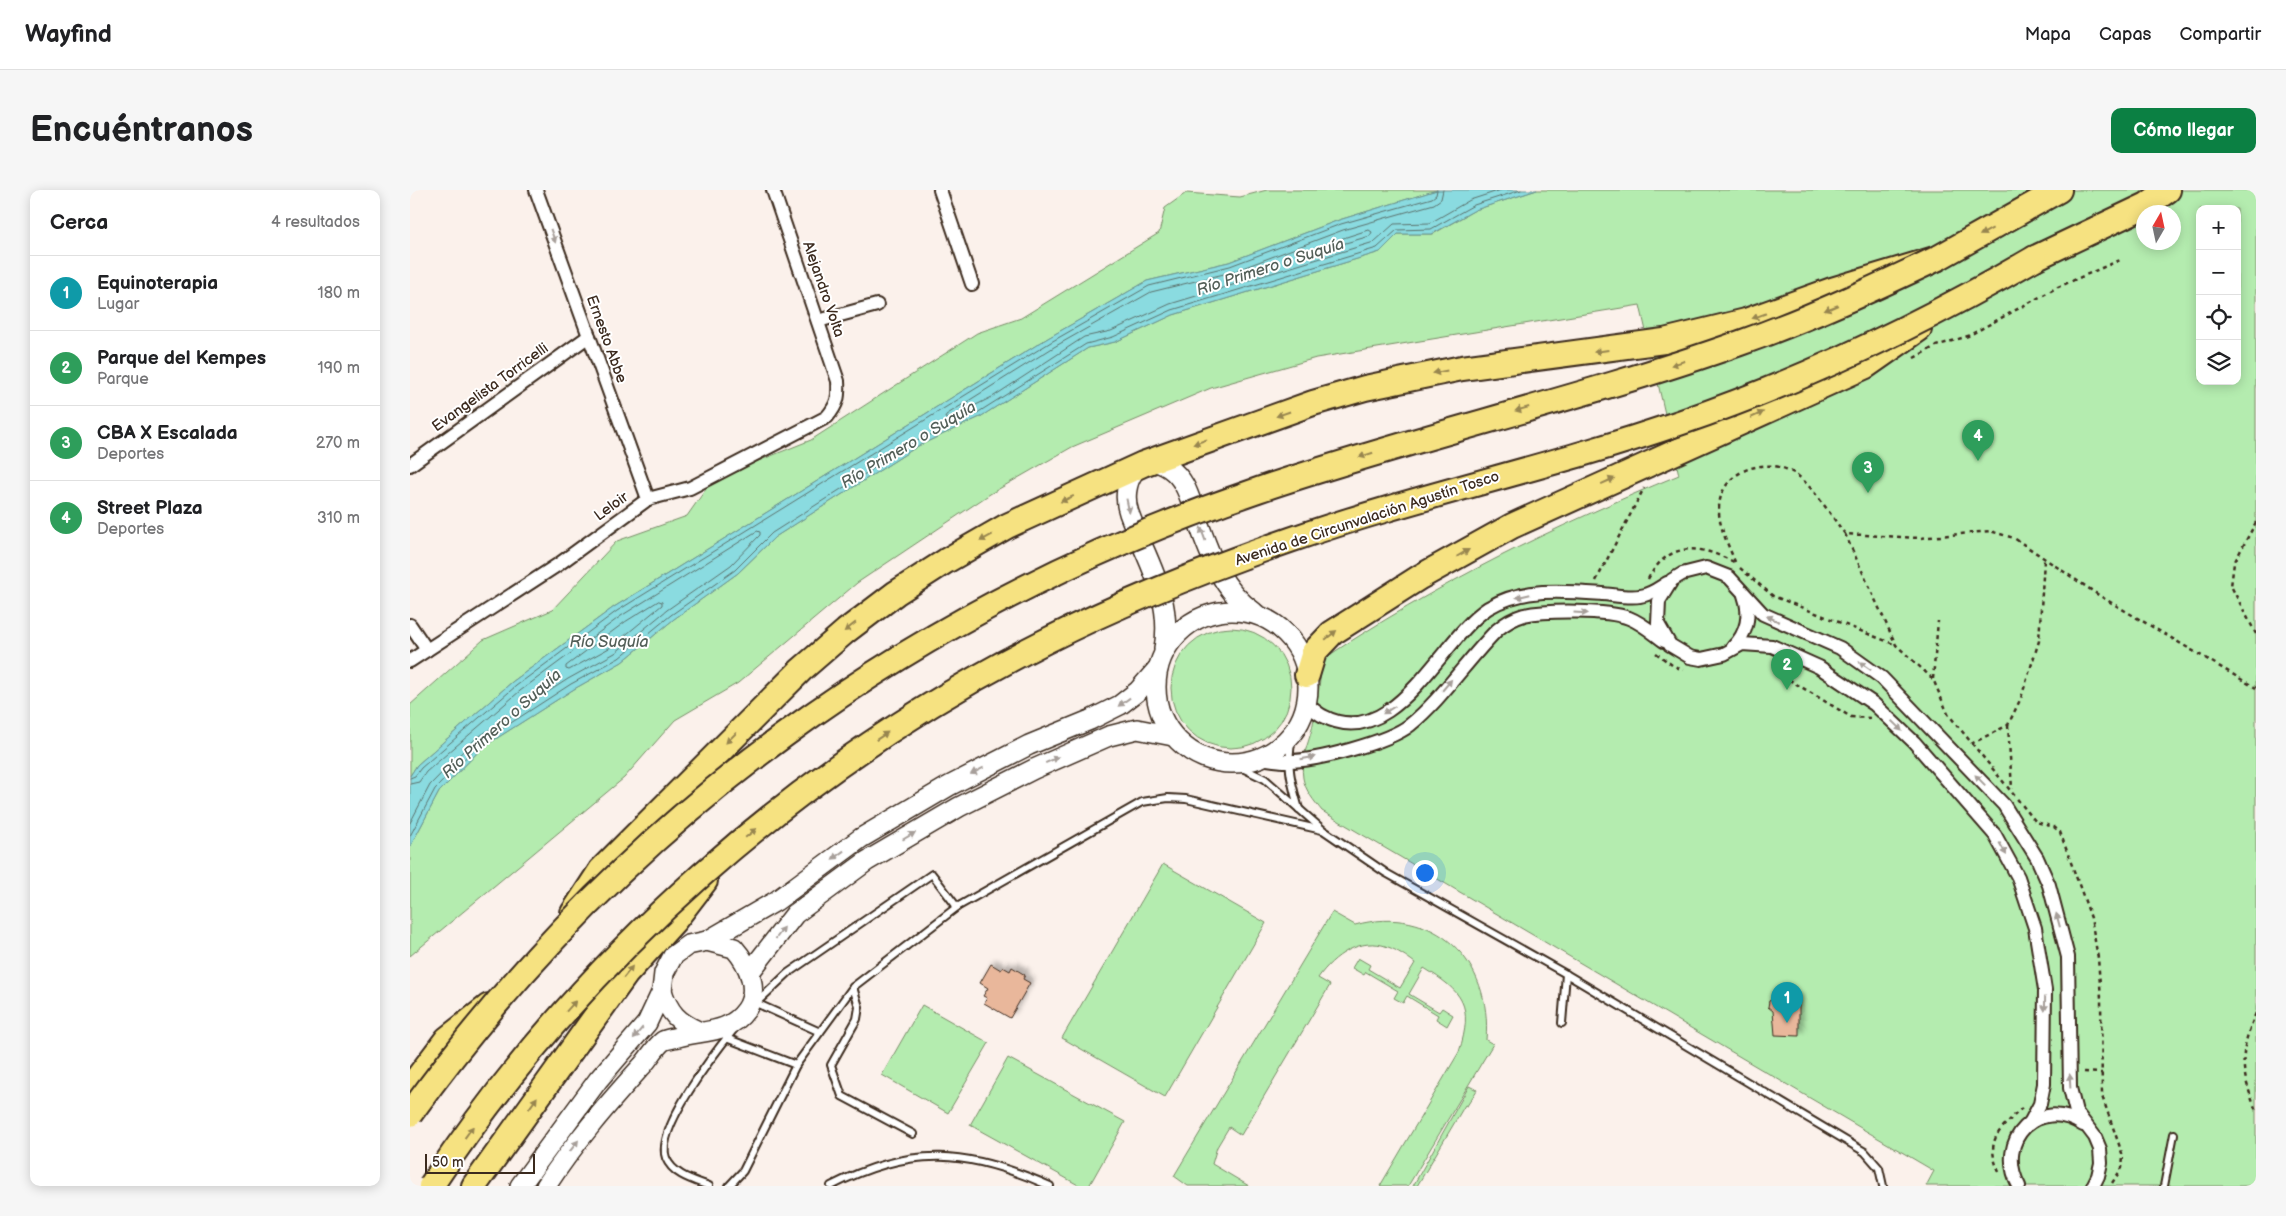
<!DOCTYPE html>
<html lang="es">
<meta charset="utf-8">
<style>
:root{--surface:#fff;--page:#f6f6f6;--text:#202124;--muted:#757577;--line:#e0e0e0;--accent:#0b8043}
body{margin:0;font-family:"Balsamiq Sans",sans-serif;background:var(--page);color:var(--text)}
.controls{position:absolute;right:15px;top:15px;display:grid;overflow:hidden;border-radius:10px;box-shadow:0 2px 12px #0003}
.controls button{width:45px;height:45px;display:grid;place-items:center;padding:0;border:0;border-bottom:1px solid var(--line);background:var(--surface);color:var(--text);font:25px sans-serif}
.compass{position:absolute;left:1726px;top:15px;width:45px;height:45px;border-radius:50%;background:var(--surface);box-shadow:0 2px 12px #0003;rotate:9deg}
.scale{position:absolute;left:15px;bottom:12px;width:110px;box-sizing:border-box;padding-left:5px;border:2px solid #3b2a1e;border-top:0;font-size:14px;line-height:18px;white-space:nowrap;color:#3b2a1e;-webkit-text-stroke:4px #fff;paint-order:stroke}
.you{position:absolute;left:1014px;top:682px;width:18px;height:18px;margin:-12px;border:4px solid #fff;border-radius:50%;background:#1a73e8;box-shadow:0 0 0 8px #1a73e833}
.badge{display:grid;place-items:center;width:32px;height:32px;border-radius:50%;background:var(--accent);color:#fff;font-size:16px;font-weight:700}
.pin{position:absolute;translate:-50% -41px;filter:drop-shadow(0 1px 2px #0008)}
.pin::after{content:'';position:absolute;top:26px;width:18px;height:15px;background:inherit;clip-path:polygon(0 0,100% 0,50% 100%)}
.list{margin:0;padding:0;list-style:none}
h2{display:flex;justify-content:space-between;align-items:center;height:65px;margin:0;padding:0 20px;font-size:21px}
h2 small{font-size:16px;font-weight:400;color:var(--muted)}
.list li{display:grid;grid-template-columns:32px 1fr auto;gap:15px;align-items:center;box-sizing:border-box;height:75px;padding:0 20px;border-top:1px solid var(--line)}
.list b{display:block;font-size:19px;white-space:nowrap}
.list p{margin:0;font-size:16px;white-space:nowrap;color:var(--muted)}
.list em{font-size:16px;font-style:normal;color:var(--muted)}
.icon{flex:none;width:28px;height:28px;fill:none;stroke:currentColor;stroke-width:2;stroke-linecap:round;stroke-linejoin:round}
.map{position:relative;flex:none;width:1846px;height:996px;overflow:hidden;border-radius:10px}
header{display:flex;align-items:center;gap:30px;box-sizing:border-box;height:70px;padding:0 25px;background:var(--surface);border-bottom:1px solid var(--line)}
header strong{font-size:24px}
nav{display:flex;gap:28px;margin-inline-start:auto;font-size:18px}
.intro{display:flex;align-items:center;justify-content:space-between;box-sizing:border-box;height:120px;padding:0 30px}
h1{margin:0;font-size:35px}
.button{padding:12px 22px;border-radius:10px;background:var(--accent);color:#fff;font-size:18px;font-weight:700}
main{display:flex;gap:30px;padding:0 30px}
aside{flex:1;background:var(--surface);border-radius:10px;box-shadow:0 2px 12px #0003}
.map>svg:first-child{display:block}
.green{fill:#b4ecaf;stroke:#788b66;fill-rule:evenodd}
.water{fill:#8adbe0;stroke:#6a9492}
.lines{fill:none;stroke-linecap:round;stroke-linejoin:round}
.shore{stroke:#5b716c;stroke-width:1}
.building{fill:#e9b79b;stroke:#3b2a1e;filter:url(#shadow)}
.lane-casing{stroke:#3b2a1e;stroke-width:10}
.street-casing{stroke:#3b2a1e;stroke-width:16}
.secondary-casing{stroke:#3b2a1e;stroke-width:22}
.highway-casing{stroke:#3b2a1e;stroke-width:28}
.path{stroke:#3b2a1e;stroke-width:2.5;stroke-dasharray:4 4;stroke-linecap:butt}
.lane{stroke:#fff;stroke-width:6}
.street{stroke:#fff;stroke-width:12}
.secondary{stroke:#fff;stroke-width:19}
.highway{stroke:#f6e281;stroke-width:24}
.highway-bridge-casing{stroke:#3b2a1e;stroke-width:28;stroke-linecap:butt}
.highway-bridge{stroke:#f6e281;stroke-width:24}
.oneway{fill:#988650}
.oneway2{fill:#a79f9a}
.labels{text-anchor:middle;stroke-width:4;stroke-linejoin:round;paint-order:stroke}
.street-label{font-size:15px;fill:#3b2a1e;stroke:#fff}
.water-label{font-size:16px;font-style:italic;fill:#535f58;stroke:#fff}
</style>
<header>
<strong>Wayfind</strong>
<nav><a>Mapa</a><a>Capas</a><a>Compartir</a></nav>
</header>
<div class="intro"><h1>Encuéntranos</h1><a class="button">Cómo llegar</a></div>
<main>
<aside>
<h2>Cerca<small>4 resultados</small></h2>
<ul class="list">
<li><span class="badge" style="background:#0f9aa8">1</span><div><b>Equinoterapia</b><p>Lugar</p></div><em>180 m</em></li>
<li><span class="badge" style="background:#2e9e5b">2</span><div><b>Parque del Kempes</b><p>Parque</p></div><em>190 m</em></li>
<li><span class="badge" style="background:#2e9e5b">3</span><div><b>CBA X Escalada</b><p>Deportes</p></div><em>270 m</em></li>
<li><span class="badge" style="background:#2e9e5b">4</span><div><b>Street Plaza</b><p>Deportes</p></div><em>310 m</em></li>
</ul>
</aside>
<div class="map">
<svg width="1846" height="996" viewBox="0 0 1846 996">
<defs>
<filter id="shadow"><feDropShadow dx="4.5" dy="-4.5" stdDeviation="2.5" flood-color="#0004"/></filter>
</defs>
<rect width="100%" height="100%" fill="#fbf1eb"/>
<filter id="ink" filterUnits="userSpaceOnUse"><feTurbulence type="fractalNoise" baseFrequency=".02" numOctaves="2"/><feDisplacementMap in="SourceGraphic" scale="10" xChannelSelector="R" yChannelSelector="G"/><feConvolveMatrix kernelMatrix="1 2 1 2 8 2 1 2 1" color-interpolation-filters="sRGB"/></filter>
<g filter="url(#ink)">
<g class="green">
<polygon points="857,0 1027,0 929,30 819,72 737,91 638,148 204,417 102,492 7,575 0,586 0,515 73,450 142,420 207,351 277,326 303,289 401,250 567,143 611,128 749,43 755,18 776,3 830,7"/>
<path d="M1127 0H1846V996H1516L1524 981 912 621C904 611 895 600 893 588 890 570 898 555 902 539 907 516 910 493 912 470 1024 395 1145 336 1269 285L1230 115 906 168 801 198 662 257 580 304 447 393 328 493 265 530 214 588 0 766V657L29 602 73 557 164 499 212 472 264 429 328 383 365 347 508 256 570 227 678 158 705 152 763 125 970 62 988 44H1023L1065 20ZM1790 19H1827V191H1790ZM1734 22H1764V52H1734Z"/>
<circle cx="821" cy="498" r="60"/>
<polygon points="753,674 856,733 755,907 652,848"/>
<path d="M922 722 945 735C1024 713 1083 771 1076 850L1083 854 998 996H970L1049 862C1064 815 1053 802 1014 778L999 804 1029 822 1032 818 1043 825 1037 836 1026 829 1028 825 997 806 993 813 984 808 988 801 956 782 954 785 942 778 948 768 960 775 958 779 990 798 1005 773C997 767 987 760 978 757 951 746 923 766 908 788L920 795 831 945 819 937 807 957 802 974 839 996H778L764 986Z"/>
<polygon points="512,815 579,853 538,923 472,885"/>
<polygon points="598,868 715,932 679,996 670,996 560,935"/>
<polygon points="1059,896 1067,900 1057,916 1055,915 1007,996 1003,996"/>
</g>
<polygon class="water" points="1027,0 1127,0 1065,20 1022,44 988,44 970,62 763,125 705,152 678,158 570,227 508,256 365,347 328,383 264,429 212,472 164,499 73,557 29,602 0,657 0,586 7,575 102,492 204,417 638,148 737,91 819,72 929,30"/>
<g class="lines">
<g class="shore">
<polyline points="1033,0 1031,9 1024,14 933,40 822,82 741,102 644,157 536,225 535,228 538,229 584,206 674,147 701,141 760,114 964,52 984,34 1020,33 1060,10 1091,0"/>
<polygon points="959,40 962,42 960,46 932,54 929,52 931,49"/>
<polygon points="249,411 252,412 252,415 201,457 159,480 156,479 156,476 215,432"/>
<polyline points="0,588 5,586 11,578 106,496 207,421 641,152 739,96 820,76 931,34 1022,8 1026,5 1027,0"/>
<polyline points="0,594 9,592 16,582 110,501 211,426 347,341 350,342 350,345 321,375 257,420 205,463 158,489 65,549 20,595 0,633"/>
<polyline points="0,646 25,599 70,553 161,494 209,468 261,425 325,380 362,343 505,252 567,223 676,154 703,147 762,120 967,58 987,40 1021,39 1064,15 1111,0"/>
</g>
</g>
<g class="building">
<polygon points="581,774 591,780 593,777 600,781 602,777 615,785 613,789 620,793 600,828 574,813 577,808 573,806 578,798 570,793"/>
<polygon points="1365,808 1389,810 1389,846 1365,845 1363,821 1358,817 1359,811"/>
</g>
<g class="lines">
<g class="lane-casing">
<g id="lane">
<path d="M883 542C876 573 880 589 889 619"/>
<polyline points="824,574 855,589 913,640 976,683 1156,784 1455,962 1469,978 1473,996"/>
<polyline points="443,797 449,817 447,829 421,875 432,906 503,944"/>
<polyline points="346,813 410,842"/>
<polyline points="345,814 378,783 522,684 547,717"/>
<polyline points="1152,833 1156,784"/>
<polyline points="316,848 386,875"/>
<path d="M299 996C283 990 263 985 256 968 245 939 306 861 324 839"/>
<polyline points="319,996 333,981 386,875 443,797 547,717 732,612 758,608 776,609 912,640"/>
<path d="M421 996C502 954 559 960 640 996"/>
<polyline points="1754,996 1764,944"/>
</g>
</g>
<g class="street-casing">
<g id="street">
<polyline points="126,0 238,309"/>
<polyline points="530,0 562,94"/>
<polyline points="408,131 467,115"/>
<polyline points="0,275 179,146"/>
<polyline points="0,435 17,460"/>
<path d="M1323 457C1338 442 1341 425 1334 405"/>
<path d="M0 471 149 374 238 309 280 298 417 227C428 214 429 207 428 191L363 0"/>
<path d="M895 513C901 517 907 523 913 526 984 564 1031 448 1078 418 1112 397 1155 401 1193 404 1204 405 1219 408 1230 406 1240 405 1249 398 1257 393"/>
<path d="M850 568C859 569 867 571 876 571 903 572 979 552 1000 535 1031 510 1058 469 1087 440 1095 433 1104 428 1114 425 1137 420 1197 420 1219 428 1232 433 1243 443 1254 451"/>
<polyline points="1620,933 1630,914 1634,894 1635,800 1625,738 1608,687 1585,645 1504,552 1464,514 1409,477 1362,456 1332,454 1314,464 1291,469 1280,467 1260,455 1248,434 1249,411 1262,390 1272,384 1296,378 1319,387 1353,424 1430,458 1472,488 1594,615 1627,668 1639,695 1658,767 1660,898 1666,922 1685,947 1690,959 1691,973 1688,986 1683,996"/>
<path d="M1609 996C1584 950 1629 905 1673 935"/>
</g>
</g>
<g class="secondary-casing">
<g id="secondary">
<circle cx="822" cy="497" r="76"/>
<path d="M754 459C763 406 736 370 719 323 709 295 728 257 759 278 775 289 779 306 785 323 798 360 810 399 844 422"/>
<polyline points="297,751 366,711 451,648 539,596 619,555 680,530 710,515 728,501 748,478"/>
<polyline points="340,782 385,724 457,671 549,617 624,579 699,546 727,539 763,546"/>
<path d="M252 801C259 823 268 832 288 841"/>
<path d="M110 996 188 890 237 833 252 801 254 783 263 766 278 755 297 751 324 758C339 775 350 800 336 820 319 844 293 840 268 847 264 848 257 849 253 851 245 857 238 870 231 877 197 915 164 953 136 996"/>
</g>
</g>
<g class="highway-casing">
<g id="highway">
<polyline points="1625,68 1737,15 1758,0"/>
<polyline points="897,485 904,462 922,443 1010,387 1102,336 1456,176 1509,139"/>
<polyline points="163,723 191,680 391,480 436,441 486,403 536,371 597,336 733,274 903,213 955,198 1052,178 1254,151 1336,131 1422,100 1528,68 1649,0"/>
<polyline points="0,898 37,849 79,816"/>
<polyline points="64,996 216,784 265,730 295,691"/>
</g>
</g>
<g class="path">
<polyline points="1504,168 1526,156 1558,146 1648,97 1710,70"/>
<polyline points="1846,332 1824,373 1821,396 1846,444"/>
<polyline points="1435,344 1486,455 1523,489 1538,524 1626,632 1644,637 1650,642 1681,728 1688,768 1691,808 1692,906 1713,966 1712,978 1700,996"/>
<path d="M1325 372C1319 356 1308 336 1309 318 1310 280 1357 264 1387 285 1404 298 1422 327 1435 344L1510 348 1580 341 1604 348 1690 406 1846 498"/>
<polyline points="1330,378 1363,406 1486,455"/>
<path d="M1238 389C1259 350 1290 355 1324 372"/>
<polyline points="1186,391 1234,298"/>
<polyline points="1246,463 1262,475 1273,480"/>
<polyline points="1373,475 1378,489 1441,527 1460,528"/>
<polyline points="1523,489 1528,431"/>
<polyline points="1598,535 1602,599"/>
<polyline points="1561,554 1598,535 1611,508 1629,451 1634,370"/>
<path d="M1846 823C1828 865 1831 880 1846 921"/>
<polyline points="1674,882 1692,883"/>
<path d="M1589 982C1574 949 1590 940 1612 918"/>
</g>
<use href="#lane" class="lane"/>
<use href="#street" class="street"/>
<use href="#secondary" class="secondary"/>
<use href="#highway" class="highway"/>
<g class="highway-bridge-casing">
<g id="highway-bridge">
<path d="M0 924C214 627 502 418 848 300 1007 246 1172 209 1330 153 1398 129 1463 99 1528 68"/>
<path d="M21 996C172 767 388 576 634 452 713 412 796 379 880 350 1009 305 1143 277 1272 232 1395 190 1513 133 1625 68"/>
</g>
</g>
<use href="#highway-bridge" class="highway-bridge"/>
</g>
<defs><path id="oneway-solid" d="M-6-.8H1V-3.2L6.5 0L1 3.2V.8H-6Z" transform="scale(1.25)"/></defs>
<g class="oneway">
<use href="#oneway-solid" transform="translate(1576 42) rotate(152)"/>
<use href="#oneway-solid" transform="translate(1421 118) rotate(158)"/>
<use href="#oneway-solid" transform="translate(1349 126) rotate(160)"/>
<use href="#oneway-solid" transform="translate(1191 161) rotate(172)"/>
<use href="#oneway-solid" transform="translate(1268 173) rotate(163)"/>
<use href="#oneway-solid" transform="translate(1030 182) rotate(169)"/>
<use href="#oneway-solid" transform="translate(1112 219) rotate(164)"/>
<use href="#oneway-solid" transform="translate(873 224) rotate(161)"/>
<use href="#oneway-solid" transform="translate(1347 225) rotate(-25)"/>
<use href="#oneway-solid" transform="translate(790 252) rotate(161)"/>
<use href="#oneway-solid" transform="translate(956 265) rotate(163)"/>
<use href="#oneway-solid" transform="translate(1198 291) rotate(-24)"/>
<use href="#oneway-solid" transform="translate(657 309) rotate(156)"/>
<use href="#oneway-solid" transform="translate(576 348) rotate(152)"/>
<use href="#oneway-solid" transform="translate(1053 363) rotate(-30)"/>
<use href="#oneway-solid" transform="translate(440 437) rotate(142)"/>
<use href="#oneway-solid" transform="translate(921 445) rotate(-39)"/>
<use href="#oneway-solid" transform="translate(472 546) rotate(-34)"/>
<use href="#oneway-solid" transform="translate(321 548) rotate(135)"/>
<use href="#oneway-solid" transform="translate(341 643) rotate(-39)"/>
<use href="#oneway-solid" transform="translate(218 782) rotate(-52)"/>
<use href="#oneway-solid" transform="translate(161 816) rotate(-48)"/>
<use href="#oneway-solid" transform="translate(123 913) rotate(-55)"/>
<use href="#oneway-solid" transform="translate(59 942) rotate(-54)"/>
</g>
<g class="oneway2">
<use href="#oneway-solid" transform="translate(143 46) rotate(70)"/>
<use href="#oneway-solid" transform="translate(718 316) rotate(78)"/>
<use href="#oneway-solid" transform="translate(793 344) rotate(-110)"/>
<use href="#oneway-solid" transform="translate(1113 406) rotate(167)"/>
<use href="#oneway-solid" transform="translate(1171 423) rotate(4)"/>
<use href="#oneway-solid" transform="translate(1363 429) rotate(-155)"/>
<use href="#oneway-solid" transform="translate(1455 476) rotate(-145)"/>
<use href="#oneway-solid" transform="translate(1037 495) rotate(-50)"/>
<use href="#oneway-solid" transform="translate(714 512) rotate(144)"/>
<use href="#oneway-solid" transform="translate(979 520) rotate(148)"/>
<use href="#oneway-solid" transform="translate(1487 536) rotate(44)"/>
<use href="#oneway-solid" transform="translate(898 568) rotate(-10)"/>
<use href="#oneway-solid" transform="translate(642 570) rotate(-25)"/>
<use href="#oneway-solid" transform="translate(567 581) rotate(153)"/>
<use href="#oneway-solid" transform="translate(1570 590) rotate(-134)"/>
<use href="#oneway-solid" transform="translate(499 646) rotate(-30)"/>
<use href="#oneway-solid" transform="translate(1593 659) rotate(61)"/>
<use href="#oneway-solid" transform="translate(428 665) rotate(144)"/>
<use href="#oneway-solid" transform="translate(1648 730) rotate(-105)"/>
<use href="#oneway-solid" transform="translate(370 743) rotate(-53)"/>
<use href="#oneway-solid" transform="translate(1635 814) rotate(91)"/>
<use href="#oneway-solid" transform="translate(228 843) rotate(130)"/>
<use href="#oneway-solid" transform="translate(1660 891) rotate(-93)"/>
<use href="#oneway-solid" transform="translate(164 956) rotate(-52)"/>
</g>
</g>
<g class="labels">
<g class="street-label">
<text transform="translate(414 99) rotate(71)" y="5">Alejandro Volta</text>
<text transform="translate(197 149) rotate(70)" y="5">Ernesto Abbe</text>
<text transform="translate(80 197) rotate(-36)" y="5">Evangelista Torricelli</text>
<text transform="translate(201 316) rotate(-36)" y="5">Leloir</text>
<text transform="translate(957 328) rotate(-18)" y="5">Avenida de Circunvalación Agustín Tosco</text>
</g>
<g class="water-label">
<text transform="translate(860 76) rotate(-18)" y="6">Río Primero o Suquía</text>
<text transform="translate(498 254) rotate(-31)" y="6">Río Primero o Suquía</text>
<text x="199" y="457">Río Suquía</text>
<text transform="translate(91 533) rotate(-42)" y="6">Río Primero o Suquía</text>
</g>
</g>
</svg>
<div class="controls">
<button>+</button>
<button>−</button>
<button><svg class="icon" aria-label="locate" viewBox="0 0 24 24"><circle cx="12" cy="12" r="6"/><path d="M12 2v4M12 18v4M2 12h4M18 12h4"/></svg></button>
<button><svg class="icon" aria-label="layers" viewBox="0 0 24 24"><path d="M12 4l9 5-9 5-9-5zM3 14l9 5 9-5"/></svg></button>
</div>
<svg class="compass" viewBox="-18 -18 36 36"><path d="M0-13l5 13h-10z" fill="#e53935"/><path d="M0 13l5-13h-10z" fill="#757577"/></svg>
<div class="scale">50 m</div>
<div class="you"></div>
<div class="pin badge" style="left:1377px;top:833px;background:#0f9aa8">1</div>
<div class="pin badge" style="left:1377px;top:500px;background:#2e9e5b">2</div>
<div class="pin badge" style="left:1458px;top:303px;background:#2e9e5b">3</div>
<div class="pin badge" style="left:1568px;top:271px;background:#2e9e5b">4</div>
</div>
</main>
